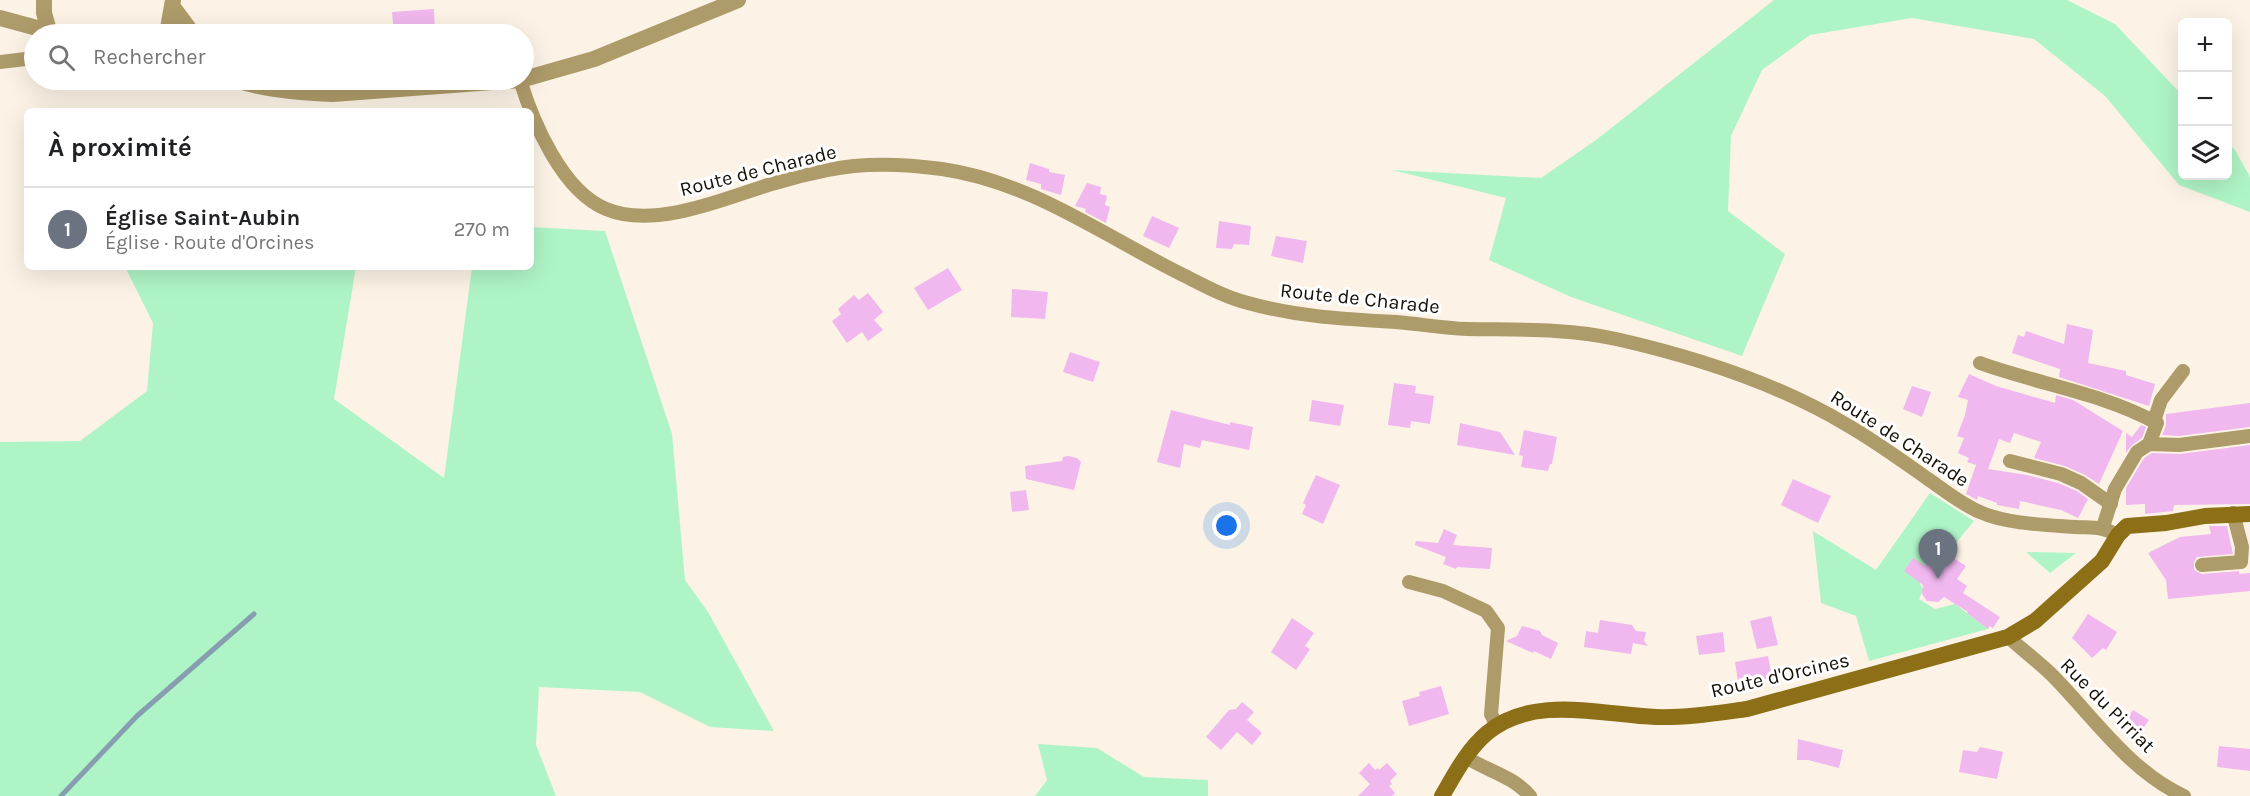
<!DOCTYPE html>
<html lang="fr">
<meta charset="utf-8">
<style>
:root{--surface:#fff;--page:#f2f2f2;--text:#202124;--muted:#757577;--line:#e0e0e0;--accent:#964cbf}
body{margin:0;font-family:Karla,sans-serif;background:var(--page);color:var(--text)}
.controls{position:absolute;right:18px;top:18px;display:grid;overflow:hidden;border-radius:9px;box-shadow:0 6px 24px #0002}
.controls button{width:54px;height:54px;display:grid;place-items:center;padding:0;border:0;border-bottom:2px solid var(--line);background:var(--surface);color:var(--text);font:30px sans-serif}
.you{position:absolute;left:1227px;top:526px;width:21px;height:21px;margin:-15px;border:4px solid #fff;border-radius:50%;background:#1a73e8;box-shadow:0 0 0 9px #1a73e833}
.badge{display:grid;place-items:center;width:39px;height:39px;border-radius:50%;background:var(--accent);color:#fff;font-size:20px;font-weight:700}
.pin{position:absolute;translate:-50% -50px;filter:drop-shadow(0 2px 3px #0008)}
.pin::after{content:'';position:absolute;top:32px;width:21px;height:18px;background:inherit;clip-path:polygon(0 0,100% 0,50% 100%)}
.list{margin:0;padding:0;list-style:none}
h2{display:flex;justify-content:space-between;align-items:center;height:78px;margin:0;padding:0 24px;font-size:26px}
h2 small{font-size:20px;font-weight:400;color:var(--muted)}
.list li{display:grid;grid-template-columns:39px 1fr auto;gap:18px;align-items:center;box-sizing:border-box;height:84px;padding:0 24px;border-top:2px solid var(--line)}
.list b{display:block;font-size:22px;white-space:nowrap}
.list p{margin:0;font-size:20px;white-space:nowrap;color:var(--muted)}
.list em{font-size:20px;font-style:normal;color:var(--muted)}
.icon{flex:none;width:33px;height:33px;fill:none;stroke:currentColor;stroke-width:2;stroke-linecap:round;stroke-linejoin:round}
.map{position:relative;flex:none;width:2250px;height:796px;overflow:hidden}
.search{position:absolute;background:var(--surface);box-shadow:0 6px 24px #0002;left:24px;top:24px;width:510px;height:66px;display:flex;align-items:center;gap:15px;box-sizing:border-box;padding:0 21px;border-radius:33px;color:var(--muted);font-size:22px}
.panel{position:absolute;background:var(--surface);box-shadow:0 6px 24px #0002;left:24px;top:108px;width:510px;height:162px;border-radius:9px}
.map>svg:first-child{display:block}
.green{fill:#aff4c6}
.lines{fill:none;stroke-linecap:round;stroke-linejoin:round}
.stream{stroke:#879eb0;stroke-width:5}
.building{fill:#f0b8ee}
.minor{stroke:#ae9b6a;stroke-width:14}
.tertiary{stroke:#ae9b6a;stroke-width:16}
.secondary{stroke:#8c6f16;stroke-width:16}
.labels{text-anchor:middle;stroke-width:6;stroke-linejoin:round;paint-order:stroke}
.street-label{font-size:20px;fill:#160f05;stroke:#fff}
</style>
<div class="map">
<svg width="2250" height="796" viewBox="0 0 2250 796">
<rect width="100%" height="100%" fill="#fcf3e6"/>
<g class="green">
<polygon points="1774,0 2067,0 2115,24 2182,95 2182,176 2228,176 2228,143 2235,150 2250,177 2250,212 2179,185 2105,96 2034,39 1912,18 1810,35 1762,70 1731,136 1728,211 1785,254 1742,356 1571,297 1489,260 1506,198 1392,170 1541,178 1596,140"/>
<polygon points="531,227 605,231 672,434 685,580 708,612 774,731 710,727 640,692 539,687 536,745 556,796 0,796 0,442 80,441 147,391 153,323 125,267 356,267 334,399 444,478 472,267 531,267"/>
<polygon points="1930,493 1974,521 1937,566 1929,561 1918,578 1923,590 1919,599 1935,609 1955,604 1988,629 1869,661 1856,616 1821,603 1813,531 1876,570"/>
<polygon points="2026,552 2076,553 2050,573"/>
<polygon points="1038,744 1097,748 1144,777 1208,780 1208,796 1035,796 1047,780"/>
</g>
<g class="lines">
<polyline class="stream" points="61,796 137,716 254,614"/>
</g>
<g class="building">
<polygon points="434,9 435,34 394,34 392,12"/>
<polygon points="1030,163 1049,169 1049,172 1065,175 1061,195 1041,189 1041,184 1026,180"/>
<polygon points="1087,183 1101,187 1100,194 1107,196 1105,205 1110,207 1106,223 1085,212 1086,209 1075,206"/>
<polygon points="1152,216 1179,228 1169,248 1143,236"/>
<polygon points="1219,221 1251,226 1249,245 1234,244 1232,249 1216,248"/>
<polygon points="1276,236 1307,241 1303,263 1271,256"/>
<polygon points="948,268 962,290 928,310 914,288"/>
<polygon points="1012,289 1048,292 1045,319 1011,317"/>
<polygon points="868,293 883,312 874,320 883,330 868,341 862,332 847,343 832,321 841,314 838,309 854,295 859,300"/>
<polygon points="2067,324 2093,330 2088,363 2126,371 2126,375 2155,384 2149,406 2059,377 2060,369 2012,353 2018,335 2024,337 2026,331 2064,344"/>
<polygon points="1070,352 1100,362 1093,382 1063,372"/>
<polygon points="1969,374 1996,386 2055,403 2056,395 2073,400 2123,431 2099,484 2085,475 2065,466 2034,458 2041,442 2014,433 2010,443 1999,439 1988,469 2027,475 2058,483 2077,491 2088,499 2078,518 2061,510 2020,501 2019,509 1997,505 1997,503 1978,496 1977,500 1966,494 1976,465 1967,462 1969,458 1958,453 1964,438 1957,436 1965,415 1968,400 1958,397"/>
<polygon points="1394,383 1416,386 1415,393 1434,396 1430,424 1411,421 1410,428 1388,425"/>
<polygon points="1912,386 1931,392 1922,417 1903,409"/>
<polygon points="1312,400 1344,405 1340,426 1309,421"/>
<polygon points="2250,403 2250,427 2179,436 2162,435 2166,426 2166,414"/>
<polygon points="1171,410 1230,425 1230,422 1253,427 1249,450 1202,440 1200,448 1184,444 1180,468 1157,462"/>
<polygon points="1460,423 1500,432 1515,455 1457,445"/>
<polygon points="2141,425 2146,427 2142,438 2132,445 2126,453 2126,433 2132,437"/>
<polygon points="1524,430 1557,437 1552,464 1550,464 1548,471 1521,467 1523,456 1519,455"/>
<polygon points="2250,445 2250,504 2174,505 2173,511 2145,514 2145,504 2126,505 2126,488 2144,458 2152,453 2180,454"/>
<polygon points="1068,456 1077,458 1081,462 1074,490 1026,479 1025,466 1062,461 1063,457"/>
<polygon points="1316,475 1340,485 1323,524 1302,514 1306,505 1303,503"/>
<polygon points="1793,479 1831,496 1818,523 1781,505"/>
<polygon points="1026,490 1029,510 1012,512 1010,492"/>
<polygon points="2209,526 2227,526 2233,554 2197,557 2194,562 2194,570 2202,574 2239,571 2239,574 2250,573 2250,591 2168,599 2166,580 2148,553 2180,537 2211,534"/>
<polygon points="1444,529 1457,535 1453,545 1492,548 1490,569 1457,567 1456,569 1443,564 1446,557 1415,545 1416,541 1438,543"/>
<polygon points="1946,553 1966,566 1957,579 1967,586 1963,593 2000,617 1993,628 1990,626 1988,629 1967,613 1968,612 1944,597 1938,602 1927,601 1922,594 1923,585 1904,571 1913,558 1925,566 1929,560 1937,566"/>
<polygon points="2088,614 2117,632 2106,650 2103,648 2092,658 2072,638"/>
<polygon points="1771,616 1778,645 1757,649 1750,621"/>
<polygon points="1292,618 1314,633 1305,646 1310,649 1296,670 1271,652"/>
<polygon points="1600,620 1632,625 1636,631 1646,632 1644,641 1648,646 1633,643 1631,654 1584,647 1586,631 1598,633"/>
<polygon points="1522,626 1540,631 1542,635 1558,643 1551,659 1534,651 1533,653 1506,641 1517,636"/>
<polygon points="1723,632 1725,652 1699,655 1696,636"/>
<polygon points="1768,656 1772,677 1752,683 1753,687 1739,688 1735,662"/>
<polygon points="1441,686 1449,714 1409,726 1402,701 1420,696 1419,692"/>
<polygon points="1242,702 1254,712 1247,720 1262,733 1252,745 1237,732 1221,750 1206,737 1229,710 1236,709"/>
<polygon points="2133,710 2149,720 2140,733 2124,723"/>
<polygon points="1798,739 1843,750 1839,768 1808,760 1797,760"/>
<polygon points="2219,746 2250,749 2250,771 2217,767"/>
<polygon points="1980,747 2003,752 1997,779 1959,772 1963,750 1977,752"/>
<polygon points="1369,763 1375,770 1378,768 1379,770 1387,763 1397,774 1390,781 1392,784 1389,786 1395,793 1392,796 1358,796 1370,784 1359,773"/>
</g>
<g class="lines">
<g class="minor">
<polyline points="0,62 34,58"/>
<path d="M520 80C533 122 562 191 606 209 654 229 721 200 768 185 788 179 808 174 828 170 865 162 905 164 942 169 1032 182 1104 236 1183 275 1205 286 1225 297 1248 303 1298 317 1345 319 1396 322 1420 324 1443 328 1467 329 1516 330 1567 328 1616 339 1696 357 1777 383 1847 425 1875 441 1901 460 1928 479 1944 490 1961 504 1980 512 2006 524 2047 525 2075 527 2093 528 2101 526 2118 535"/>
<path d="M1980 363C2038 384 2102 393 2157 423L2149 444"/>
<polyline points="2154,421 2161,400 2183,371"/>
<polyline points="2010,461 2061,474 2081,483 2111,504"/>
<polyline points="2103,527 2115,489 2137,452 2149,444 2179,445 2250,436"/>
<polyline points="2202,565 2241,562 2242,547 2233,513"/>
<polyline points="1409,582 1443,591 1486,611 1498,628 1491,714 1497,726"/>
<path d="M2008 637C2022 649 2037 661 2051 674 2092 715 2129 771 2184 796"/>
<path d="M1466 757C1487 771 1513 776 1530 796"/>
</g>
<g class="tertiary">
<polyline points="44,0 44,13 50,34"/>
<polyline points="173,7 193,34"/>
<polyline points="0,18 48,31"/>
<polyline points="167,34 173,0"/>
<polyline points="524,79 594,59 738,0"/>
<path d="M236 80C265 90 303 93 333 94L521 80"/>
</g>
<path class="secondary" d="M1442 796C1455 774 1467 750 1487 733 1533 694 1602 715 1656 717 1686 718 1717 713 1747 709L2008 637 2035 621 2102 561 2118 535 2127 526 2166 523 2205 516 2250 514"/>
</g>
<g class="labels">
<g class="street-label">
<text transform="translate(758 170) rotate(-14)" y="7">Route de Charade</text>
<text transform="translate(1360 298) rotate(6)" y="7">Route de Charade</text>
<text transform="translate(1900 438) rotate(33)" y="7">Route de Charade</text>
<text transform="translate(1780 675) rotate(-13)" y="7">Route d'Orcines</text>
<text transform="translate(2108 705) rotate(45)" y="7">Rue du Pirriat</text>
</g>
</g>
</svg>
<div class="controls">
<button>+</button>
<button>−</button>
<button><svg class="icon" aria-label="layers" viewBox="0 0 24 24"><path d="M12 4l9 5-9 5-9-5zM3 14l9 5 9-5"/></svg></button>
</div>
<div class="you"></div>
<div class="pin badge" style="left:1938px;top:579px;background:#6b7280">1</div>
<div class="search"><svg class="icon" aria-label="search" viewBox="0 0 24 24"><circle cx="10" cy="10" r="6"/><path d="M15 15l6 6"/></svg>Rechercher</div>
<section class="panel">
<h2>À proximité<small></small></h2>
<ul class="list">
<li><span class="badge" style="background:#6b7280">1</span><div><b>Église Saint-Aubin</b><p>Église · Route d'Orcines</p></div><em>270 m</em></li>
</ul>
</section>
</div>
